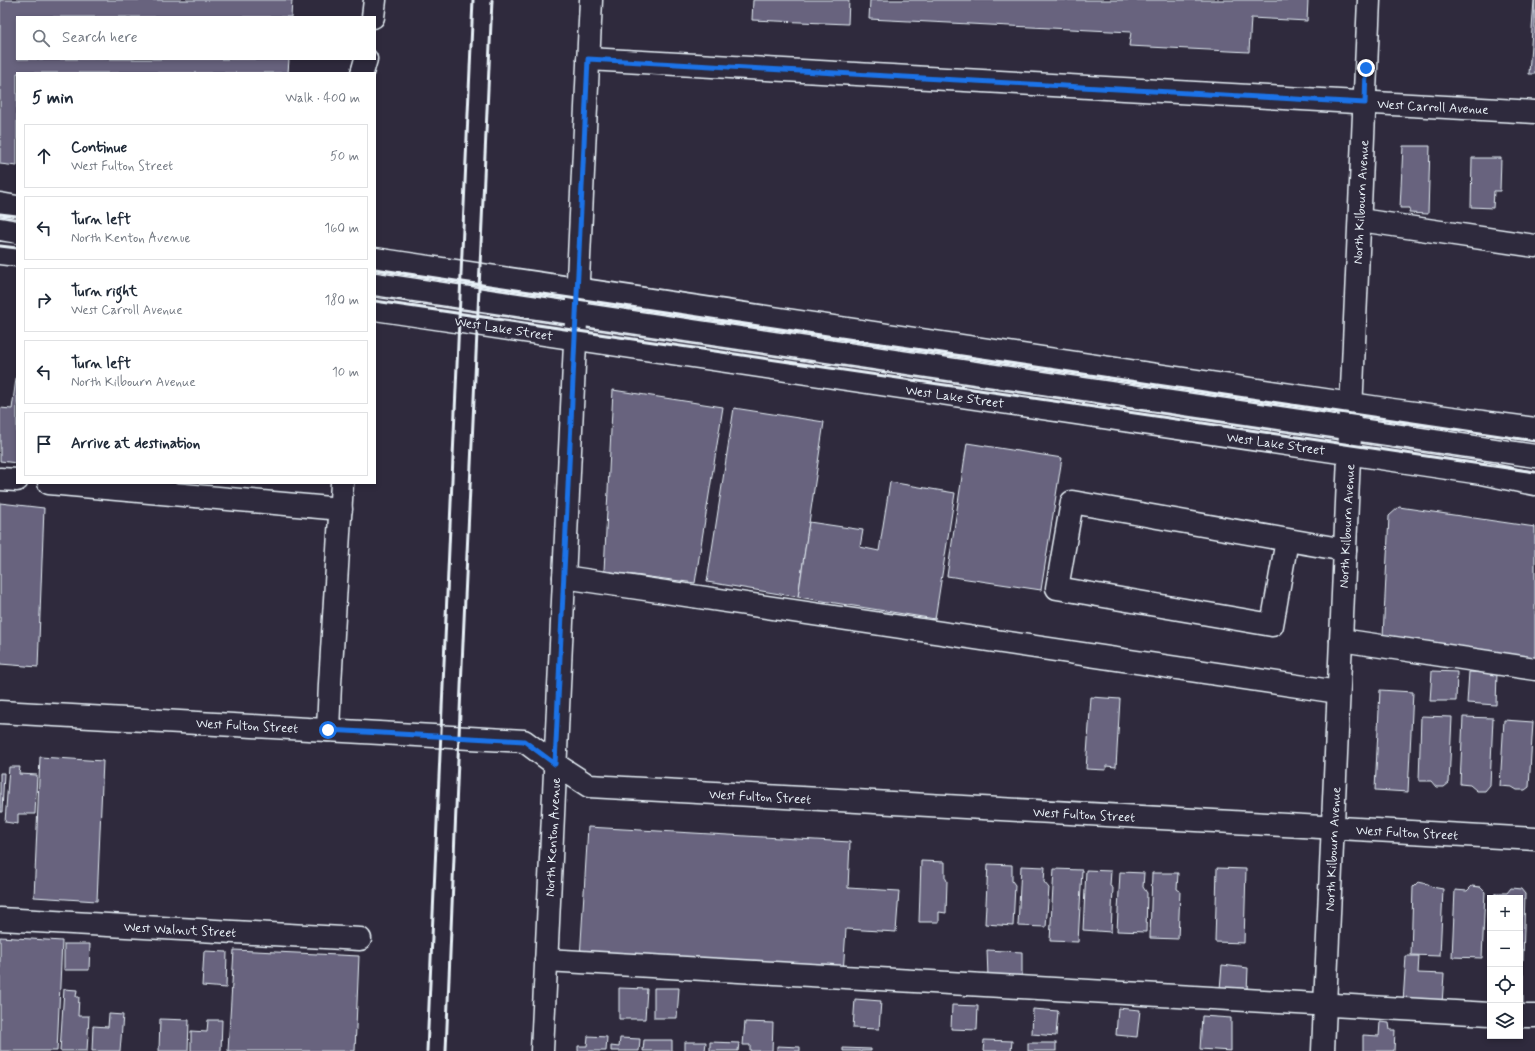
<!DOCTYPE html>
<meta charset="utf-8">
<style>
:root{--surface:#fff;--page:#f6f6f7;--text:#1f2937;--muted:#747a83;--line:#e0e1e3}
body{margin:0;font-family:Mynerve,sans-serif;background:var(--page);color:var(--text)}
.controls{position:absolute;right:12px;bottom:12px;display:grid;overflow:hidden;border-radius:0px;box-shadow:0 2px 6px #0003}
.controls button{width:36px;height:36px;display:grid;place-items:center;padding:0;border:0;border-bottom:1px solid var(--line);background:var(--surface);color:var(--text);font:20px sans-serif}
.stop{position:absolute;width:12px;height:12px;margin:-9px;border:3px solid #1a73e8;border-radius:50%;background:#fff}
.stop.end{background:#1a73e8;border-color:#fff;box-shadow:0 1px 4px #0008}
.list{margin:0;padding:0;list-style:none}
h2{display:flex;justify-content:space-between;align-items:center;height:52px;margin:0;padding:0 16px;font-size:17px}
h2 small{font-size:13px;font-weight:400;color:var(--muted)}
.list li{display:grid;grid-template-columns:26px 1fr auto;gap:12px;align-items:center;box-sizing:border-box;height:64px;margin:0 8px 8px;padding:0 8px;border:1px solid var(--line);border-radius:0px}
.list b{display:block;font-size:15px;white-space:nowrap}
.list p{margin:0;font-size:13px;white-space:nowrap;color:var(--muted)}
.list em{font-size:13px;font-style:normal;color:var(--muted)}
.icon{flex:none;width:22px;height:22px;fill:none;stroke:currentColor;stroke-width:2;stroke-linecap:round;stroke-linejoin:round}
.map{position:relative;flex:none;width:1535px;height:1051px;overflow:hidden}
.search{position:absolute;background:var(--surface);box-shadow:0 2px 6px #0003;left:16px;top:16px;width:360px;height:44px;display:flex;align-items:center;gap:10px;box-sizing:border-box;padding:0 14px;border-radius:0px;color:var(--muted);font-size:15px}
.panel{position:absolute;background:var(--surface);box-shadow:0 2px 6px #0003;left:16px;top:72px;width:360px;height:412px;border-radius:0px}
.map>svg:first-child{display:block}
.building{fill:#67647e;stroke:#e8f1f8}
.lines{fill:none;stroke-linecap:round;stroke-linejoin:round}
.minor-casing{stroke:#e8f1f8;stroke-width:25}
.major-casing{stroke:#e8f1f8;stroke-width:25}
.minor{stroke:#2f2a3d;stroke-width:22}
.major{stroke:#2f2a3d;stroke-width:22}
.rail{stroke:#e8f1f8;stroke-width:3}
.route{stroke:#1a73e8;stroke-width:5}
.labels{text-anchor:middle;stroke-width:3.5;stroke-linejoin:round;paint-order:stroke}
.street-label{font-size:13px;fill:#e8f1f8;stroke:#2f2a3d}
</style>
<div class="map">
<svg width="1535" height="1051" viewBox="0 0 1535 1051">
<rect width="100%" height="100%" fill="#2f2a3d"/>
<filter id="ink" filterUnits="userSpaceOnUse"><feTurbulence type="fractalNoise" baseFrequency=".025" numOctaves="2"/><feDisplacementMap in="SourceGraphic" scale="8" xChannelSelector="R" yChannelSelector="G"/><feConvolveMatrix kernelMatrix="1 2 1 2 8 2 1 2 1" color-interpolation-filters="sRGB"/></filter>
<g filter="url(#ink)">
<g class="building">
<polygon points="0,0 292,0 291,17 17,17 17,59 289,59 288,73 17,73 17,166 0,164"/>
<polygon points="753,0 849,0 848,24 752,20"/>
<polygon points="870,0 1308,0 1307,21 1251,18 1249,52 1129,46 1131,32 869,19"/>
<polygon points="1534,0 1535,0 1535,74 1529,74"/>
<polygon points="1403,146 1430,146 1428,214 1409,213 1410,208 1400,208"/>
<polygon points="1472,158 1501,158 1500,191 1494,191 1493,208 1471,207"/>
<polygon points="17,371 17,463 0,461 0,408 12,409"/>
<polygon points="613,390 723,407 695,583 604,571"/>
<polygon points="734,408 824,422 798,597 707,582"/>
<polygon points="967,443 1062,458 1041,590 947,576"/>
<polygon points="890,482 955,493 935,619 798,597 809,522 863,530 860,547 879,551"/>
<polygon points="0,503 44,508 38,667 0,664"/>
<polygon points="1399,507 1535,527 1535,660 1383,637 1389,516"/>
<polygon points="1432,671 1457,672 1456,701 1430,701"/>
<polygon points="1469,672 1497,673 1496,705 1467,703"/>
<polygon points="1380,690 1413,692 1408,792 1375,790"/>
<polygon points="1091,697 1120,699 1116,767 1106,766 1106,770 1086,769"/>
<polygon points="1421,716 1452,717 1449,783 1444,787 1436,787 1431,781 1419,781"/>
<polygon points="1463,717 1493,718 1490,785 1485,791 1477,791 1470,785 1460,784"/>
<polygon points="1504,720 1533,722 1529,787 1525,790 1517,790 1512,787 1500,786"/>
<polygon points="40,757 103,761 97,901 34,897"/>
<polygon points="9,767 20,767 19,774 37,775 35,814 18,814 18,824 5,822"/>
<polygon points="0,773 4,773 2,812 0,812"/>
<polygon points="588,827 850,842 848,888 899,891 896,932 846,929 843,973 580,958"/>
<polygon points="921,861 945,862 945,877 947,881 946,913 939,912 939,922 919,922"/>
<polygon points="988,864 1012,865 1012,881 1015,885 1013,926 985,924"/>
<polygon points="1021,866 1045,867 1044,882 1049,888 1046,927 1018,926"/>
<polygon points="1217,868 1246,869 1244,943 1215,942"/>
<polygon points="1054,869 1082,870 1078,942 1050,941"/>
<polygon points="1086,870 1111,871 1110,886 1113,888 1111,932 1083,930"/>
<polygon points="1120,872 1144,873 1143,887 1147,893 1146,932 1117,931"/>
<polygon points="1152,873 1178,873 1177,889 1180,891 1178,939 1150,938"/>
<polygon points="1418,882 1428,884 1432,887 1443,889 1440,956 1411,955 1413,887"/>
<polygon points="1472,886 1480,887 1485,892 1482,958 1452,957 1455,890 1467,891"/>
<polygon points="1511,888 1521,889 1525,894 1523,960 1520,960 1520,898 1495,898 1495,893 1507,893"/>
<polygon points="0,937 62,941 57,1051 0,1051"/>
<polygon points="64,944 90,944 89,970 64,970"/>
<polygon points="234,950 359,956 355,1051 228,1051"/>
<polygon points="987,950 1022,952 1022,982 988,977"/>
<polygon points="204,951 227,952 226,988 202,986"/>
<polygon points="1406,956 1419,956 1418,973 1444,974 1442,1004 1403,1002"/>
<polygon points="1222,965 1248,968 1247,992 1220,989"/>
<rect x="1520" y="974" width="3" height="30"/>
<polygon points="619,988 647,989 645,1019 619,1019"/>
<polygon points="654,988 679,988 677,1018 654,1018"/>
<polygon points="64,989 77,990 76,997 79,997 78,1016 89,1016 87,1051 60,1051"/>
<polygon points="855,999 881,1001 879,1029 853,1028"/>
<polygon points="952,1005 978,1006 977,1030 951,1029"/>
<polygon points="1118,1008 1140,1010 1137,1037 1116,1035"/>
<polygon points="1033,1009 1058,1011 1056,1036 1032,1034"/>
<polygon points="109,1014 123,1015 120,1051 92,1051 93,1026 108,1027"/>
<polygon points="1202,1016 1231,1018 1231,1051 1200,1049"/>
<polygon points="160,1019 189,1020 188,1051 159,1051"/>
<polygon points="208,1020 222,1020 221,1051 191,1051 191,1031 207,1032"/>
<polygon points="745,1022 773,1023 772,1051 750,1051 750,1045 743,1045"/>
<polygon points="1380,1022 1389,1023 1390,1030 1395,1030 1394,1051 1363,1051 1363,1035 1379,1036"/>
<polygon points="588,1036 607,1037 606,1051 578,1051 578,1046 587,1046"/>
<polygon points="620,1038 640,1039 639,1051 611,1051 611,1046 619,1047"/>
<polygon points="644,1040 672,1040 672,1051 643,1051"/>
<polygon points="984,1040 1012,1041 1011,1051 983,1051"/>
<polygon points="685,1042 706,1042 705,1051 685,1051"/>
<polygon points="710,1042 739,1043 738,1051 710,1051"/>
<rect x="1028" y="1043" width="28" height="8"/>
<polygon points="777,1046 800,1047 800,1051 777,1051"/>
<polygon points="843,1048 871,1049 871,1051 843,1051"/>
</g>
<g class="lines">
<g class="minor-casing">
<g id="minor">
<polyline points="373,17 375,0"/>
<polyline points="588,59 1535,112"/>
<polyline points="362,73 366,59"/>
<polyline points="1360,220 1535,246"/>
<polyline points="0,479 17,480"/>
<polyline points="49,483 341,509"/>
<polyline points="1287,540 1272,625 1057,588 1072,502 1345,550"/>
<polyline points="564,577 1338,692"/>
<polyline points="1341,640 1535,669"/>
<polyline points="0,712 524,741 555,764 589,786 1535,839"/>
<polyline points="328,730 330,684 342,483"/>
<polyline points="0,919 360,939"/>
<polyline points="546,960 1490,1014"/>
<polyline points="1520,1016 1535,1016"/>
<polyline points="542,1051 591,0"/>
<polyline points="1323,1051 1369,0"/>
</g>
</g>
<g class="major-casing">
<g id="major">
<polyline points="0,204 17,207"/>
<polyline points="0,229 17,232"/>
<polyline points="0,253 17,255"/>
<polyline points="375,259 1392,410 1535,429"/>
<polyline points="375,284 1535,456"/>
<polyline points="375,309 1481,473 1535,484"/>
</g>
</g>
<use href="#minor" class="minor"/>
<use href="#major" class="major"/>
<g class="rail">
<polyline points="0,214 17,216"/>
<polyline points="0,246 17,248"/>
<polyline points="375,269 1535,441"/>
<polyline points="375,301 1535,472"/>
<polyline points="427,1051 473,0"/>
<polyline points="446,1051 461,687 492,0"/>
</g>
</g>
</g>
<g class="lines" filter="url(#ink)">
<polyline class="route" points="328,730 524,741 555,764 588,59 1365,103 1366,68"/>
</g>
<g class="labels">
<g class="street-label">
<text transform="translate(1433 106) rotate(3)" y="5">West Carroll Avenue</text>
<text transform="translate(1360 202) rotate(-87)" y="5">North Kilbourn Avenue</text>
<text transform="translate(504 328) rotate(9)" y="5">West Lake Street</text>
<text transform="translate(955 396) rotate(8)" y="5">West Lake Street</text>
<text transform="translate(1276 443) rotate(8)" y="5">West Lake Street</text>
<text transform="translate(1346 526) rotate(-87)" y="5">North Kilbourn Avenue</text>
<text transform="translate(247 725) rotate(3)" y="5">West Fulton Street</text>
<text transform="translate(760 796) rotate(3)" y="5">West Fulton Street</text>
<text transform="translate(1084 814) rotate(3)" y="5">West Fulton Street</text>
<text transform="translate(1407 832) rotate(3)" y="5">West Fulton Street</text>
<text transform="translate(552 837) rotate(-87)" y="5">North Kenton Avenue</text>
<text transform="translate(1332 849) rotate(-87)" y="5">North Kilbourn Avenue</text>
<text transform="translate(180 929) rotate(3)" y="5">West Walnut Street</text>
</g>
</g>
</svg>
<div class="controls">
<button>+</button>
<button>−</button>
<button><svg class="icon" aria-label="locate" viewBox="0 0 24 24"><circle cx="12" cy="12" r="6"/><path d="M12 2v4M12 18v4M2 12h4M18 12h4"/></svg></button>
<button><svg class="icon" aria-label="layers" viewBox="0 0 24 24"><path d="M12 4l9 5-9 5-9-5zM3 14l9 5 9-5"/></svg></button>
</div>
<div class="stop" style="left:328px;top:730px"></div>
<div class="stop end" style="left:1366px;top:68px"></div>
<div class="search"><svg class="icon" aria-label="search" viewBox="0 0 24 24"><circle cx="10" cy="10" r="6"/><path d="M15 15l6 6"/></svg>Search here</div>
<section class="panel">
<h2>5 min<small>Walk · 400 m</small></h2>
<ul class="list">
<li><svg class="icon" aria-label="ahead" viewBox="0 0 24 24"><path d="M12 20V5M6 11l6-6 6 6"/></svg><div><b>Continue</b><p>West Fulton Street</p></div><em>50 m</em></li>
<li><svg class="icon" aria-label="left" viewBox="0 0 24 24"><path d="M17 20v-9H6M10 6l-5 5 5 5"/></svg><div><b>Turn left</b><p>North Kenton Avenue</p></div><em>160 m</em></li>
<li><svg class="icon" aria-label="right" viewBox="0 0 24 24"><path d="M7 20v-9h11M14 6l5 5-5 5"/></svg><div><b>Turn right</b><p>West Carroll Avenue</p></div><em>180 m</em></li>
<li><svg class="icon" aria-label="left" viewBox="0 0 24 24"><path d="M17 20v-9H6M10 6l-5 5 5 5"/></svg><div><b>Turn left</b><p>North Kilbourn Avenue</p></div><em>10 m</em></li>
<li><svg class="icon" aria-label="arrive" viewBox="0 0 24 24"><path d="M6 21V4h12l-3 4 3 4H6"/></svg><div><b>Arrive at destination</b></div></li>
</ul>
</section>
</div>
